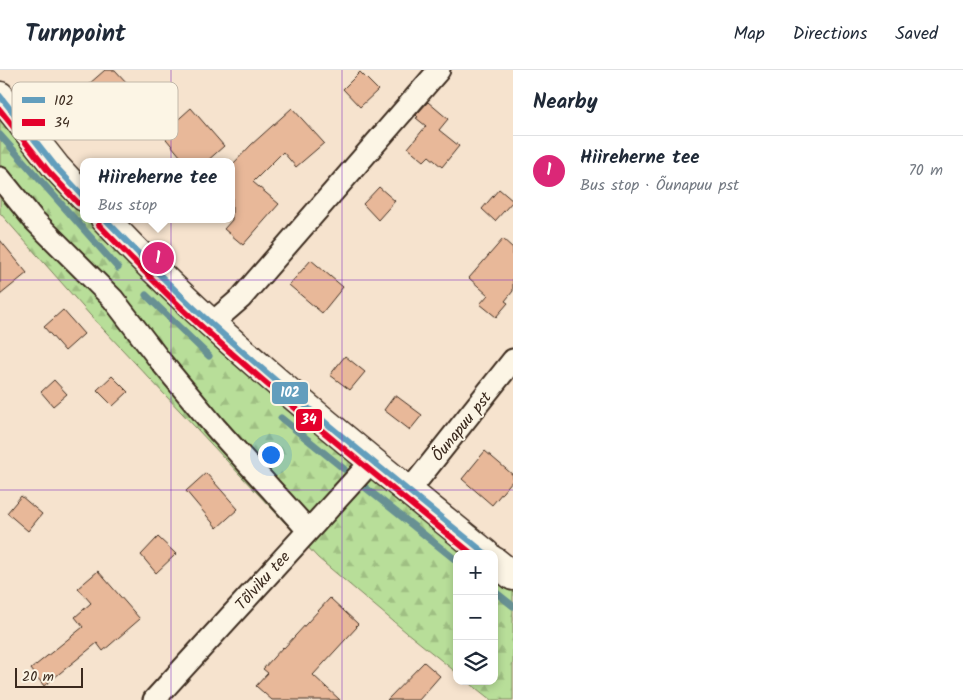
<!DOCTYPE html>
<meta charset="utf-8">
<style>
:root{--surface:#fff;--page:#f2f2f3;--text:#1f2937;--muted:#747a83;--line:#e0e1e3;--accent:#db2777}
body{margin:0;font-family:Kalam,sans-serif;background:var(--page);color:var(--text)}
.controls{position:absolute;right:15px;bottom:15px;display:grid;overflow:hidden;border-radius:10px;box-shadow:0 2px 8px #0003}
.controls button{width:45px;height:45px;display:grid;place-items:center;padding:0;border:0;border-bottom:1px solid var(--line);background:var(--surface);color:var(--text);font:25px sans-serif}
.scale{position:absolute;left:15px;bottom:12px;width:68px;box-sizing:border-box;padding-left:5px;border:2px solid #3b2a1e;border-top:0;font-size:14px;line-height:18px;white-space:nowrap;color:#3b2a1e;-webkit-text-stroke:4px #fcf5e5;paint-order:stroke}
.you{position:absolute;left:270px;top:384px;width:18px;height:18px;margin:-12px;border:4px solid #fff;border-radius:50%;background:#1a73e8;box-shadow:0 0 0 8px #1a73e833}
.badge{display:grid;place-items:center;width:32px;height:32px;border-radius:50%;background:var(--accent);color:#fff;font-size:16px;font-weight:700}
.pin{position:absolute;translate:-50% -50%;border:2px solid #fff;box-shadow:0 1px 5px #0006}
.popup{position:absolute;left:80px;top:88px;width:155px;height:65px;box-sizing:border-box;display:grid;place-content:center;border-radius:10px;background:var(--surface);filter:drop-shadow(0 1px 4px #0005);font-size:16px;white-space:nowrap;color:var(--muted)}
.popup b{font-size:19px;color:var(--text)}
.popup::after{content:'';position:absolute;left:50%;top:100%;margin-left:-10px;border:10px solid transparent;border-top-color:var(--surface)}
.list{margin:0;padding:0;list-style:none}
h2{display:flex;justify-content:space-between;align-items:center;height:65px;margin:0;padding:0 20px;font-size:21px}
h2 small{font-size:16px;font-weight:400;color:var(--muted)}
.list li{display:grid;grid-template-columns:32px 1fr auto;gap:15px;align-items:center;box-sizing:border-box;height:70px;padding:0 20px;border-top:1px solid var(--line)}
.list b{display:block;font-size:19px;white-space:nowrap}
.list p{margin:0;font-size:16px;white-space:nowrap;color:var(--muted)}
.list em{font-size:16px;font-style:normal;color:var(--muted)}
.icon{flex:none;width:28px;height:28px;fill:none;stroke:currentColor;stroke-width:2;stroke-linecap:round;stroke-linejoin:round}
.map{position:relative;flex:none;width:513px;height:630px;overflow:hidden}
header{display:flex;align-items:center;gap:30px;box-sizing:border-box;height:70px;padding:0 25px;background:var(--surface);border-bottom:1px solid var(--line)}
header strong{font-size:24px}
nav{display:flex;gap:28px;margin-inline-start:auto;font-size:18px}
main{display:flex}
aside{flex:1;background:var(--surface)}
.map>svg:first-child{display:block}
.forest{fill:url(#forest-firs);stroke:#7a845c}
.lines{fill:none;stroke-linecap:round;stroke-linejoin:round}
.stream{stroke:#679193;stroke-width:7}
.building{fill:#e8b899;stroke:#3b2a1e}
.minor-casing{stroke:#3b2a1e;stroke-width:25}
.tertiary-casing{stroke:#3b2a1e;stroke-width:31}
.minor{stroke:#fcf5e5;stroke-width:21}
.tertiary{stroke:#fcf5e5;stroke-width:28}
.bus-1-casing{stroke:#fcf5e5;stroke-width:10}
.bus-2-casing{stroke:#fcf5e5;stroke-width:10}
.bus-1{stroke:#629ebd;stroke-width:6}
.bus-2{stroke:#e4002b;stroke-width:6}
.grid{fill:none;stroke:#7b2cbf;stroke-width:1;stroke-opacity:0.55}
.labels{text-anchor:middle;stroke-width:4;stroke-linejoin:round;paint-order:stroke}
.street-label{font-size:16px;fill:#3b2a1e;stroke:#fcf5e5}
.key{fill:#fcf5e5;stroke:#c2b8a9;stroke-width:1}
.key-label{font-size:14px;fill:#3b2a1e}
.line-badge{stroke:#fcf5e5;stroke-width:2}
.badge-label{font-size:14px;text-anchor:middle;font-weight:bold;fill:#fff}
</style>
<header>
<strong>Turnpoint</strong>
<nav><a>Map</a><a>Directions</a><a>Saved</a></nav>
</header>
<main>
<div class="map">
<svg width="513" height="630" viewBox="0 0 513 630">
<defs>
<pattern id="forest-firs" width="22" height="20" patternUnits="userSpaceOnUse" patternTransform="scale(1.25)"><rect width="22" height="20" fill="#b8de99"/><path d="M5 1l3.5 6h-7zM16 11l3.5 6h-7z" fill="#9fbf83"/></pattern>
</defs>
<rect width="100%" height="100%" fill="#f6e3ce"/>
<filter id="ink" filterUnits="userSpaceOnUse"><feTurbulence type="fractalNoise" baseFrequency=".02" numOctaves="2"/><feDisplacementMap in="SourceGraphic" scale="10" xChannelSelector="R" yChannelSelector="G"/><feConvolveMatrix kernelMatrix="1 2 1 2 8 2 1 2 1" color-interpolation-filters="sRGB"/></filter>
<g filter="url(#ink)">
<g class="forest">
<polygon points="0,44 70,129 84,144 84,149 90,149 211,270 279,334 467,484 457,484 457,603 406,562 318,488 90,245 0,143"/>
<polygon points="494,506 513,521 513,630 491,630 467,611 494,611"/>
</g>
<g class="lines">
<g class="stream">
<polyline points="0,65 118,198"/>
<polyline points="146,225 209,286"/>
<polyline points="281,348 344,399"/>
<polyline points="366,418 457,491"/>
<polyline points="494,521 513,536"/>
</g>
</g>
<g class="building">
<polygon points="105,0 115,0 128,14 98,41 81,21"/>
<polygon points="360,2 378,20 360,37 343,19"/>
<polygon points="428,32 448,49 439,60 459,76 442,97 429,86 424,91 408,78 426,56 416,48 418,47 416,45"/>
<polygon points="191,38 224,76 206,92 185,92 162,64"/>
<polygon points="292,38 324,73 296,97 283,82 253,112 279,134 243,175 224,159 232,150 232,95 251,75"/>
<polygon points="379,117 395,131 378,150 363,134"/>
<polygon points="499,119 513,131 495,151 482,139"/>
<polygon points="503,169 513,178 513,221 505,231 508,233 496,247 480,234 488,225 469,208"/>
<polygon points="0,170 27,203 0,225"/>
<polygon points="311,190 343,217 322,243 289,215"/>
<polygon points="63,240 84,264 65,281 44,257"/>
<polygon points="345,286 365,302 350,320 330,305"/>
<polygon points="112,306 128,322 113,336 97,320"/>
<polygon points="54,310 67,324 53,336 41,322"/>
<polygon points="395,325 422,345 410,360 384,340"/>
<polygon points="485,381 513,405 513,410 492,435 462,409"/>
<polygon points="206,403 238,439 217,458 186,421"/>
<polygon points="21,426 42,444 28,461 7,443"/>
<polygon points="158,467 176,484 156,503 141,485"/>
<polygon points="98,501 140,549 103,581 97,573 44,616 31,599 83,557 75,547 91,533 78,518"/>
<polygon points="330,528 358,554 356,556 357,557 313,605 340,630 272,630 256,616 268,603 263,599 283,577 284,578"/>
<polygon points="424,592 440,606 419,630 387,630"/>
</g>
<g class="lines">
<g class="minor-casing">
<g id="minor">
<polyline points="0,108 34,150 113,229 162,293 215,357 308,460"/>
<polyline points="211,254 241,228 439,0"/>
<polyline points="409,421 513,290"/>
<polyline points="154,630 372,391"/>
</g>
</g>
<g class="tertiary-casing">
<g id="tertiary">
<polyline points="0,26 56,97 84,127"/>
<path d="M105 149C221 273 355 377 486 484"/>
<polyline points="494,491 513,506"/>
</g>
</g>
<use href="#minor" class="minor"/>
<use href="#tertiary" class="tertiary"/>
<g class="bus-1-casing">
<g id="bus-1">
<polyline points="0,26 56,97 84,127"/>
<path d="M105 149C135 180 165 211 196 240 289 325 388 404 486 484"/>
</g>
</g>
<g class="bus-2-casing">
<g id="bus-2">
<polyline points="0,40 49,102 78,133"/>
<path d="M99 155C129 186 159 217 190 246 281 329 377 406 472 484"/>
</g>
</g>
<use href="#bus-1" class="bus-1"/>
<use href="#bus-2" class="bus-2"/>
</g>
</g>
<path class="grid" d="M171 0V630M342 0V630M0 210H513M0 420H513"/>
<g class="labels">
<g class="street-label">
<text transform="translate(461 356) rotate(-51)" y="6">Õunapuu pst</text>
<text transform="translate(262 510) rotate(-48)" y="6">Tõlviku tee</text>
</g>
</g>
<rect x="12" y="12" width="166" height="58" rx="8" class="key"/>
<rect x="22" y="27" width="23" height="6" fill="#629ebd"/>
<rect x="22" y="49" width="23" height="7" fill="#e4002b"/>
<g class="key-label">
<text x="54" y="35">102</text>
<text x="54" y="57">34</text>
</g>
<g class="line-badge">
<rect x="271" y="311" width="38" height="24" rx="5" fill="#629ebd"/>
<rect x="295" y="338" width="28" height="24" rx="5" fill="#e4002b"/>
</g>
<g class="badge-label">
<text x="290" y="327">102</text>
<text x="309" y="354">34</text>
</g>
</svg>
<div class="controls">
<button>+</button>
<button>−</button>
<button><svg class="icon" aria-label="layers" viewBox="0 0 24 24"><path d="M12 4l9 5-9 5-9-5zM3 14l9 5 9-5"/></svg></button>
</div>
<div class="scale">20 m</div>
<div class="you"></div>
<div class="pin badge" style="left:158px;top:188px">1</div>
<div class="popup"><b>Hiireherne tee</b>Bus stop</div>
</div>
<aside>
<h2>Nearby<small></small></h2>
<ul class="list">
<li><span class="badge">1</span><div><b>Hiireherne tee</b><p>Bus stop · Õunapuu pst</p></div><em>70 m</em></li>
</ul>
</aside>
</main>
